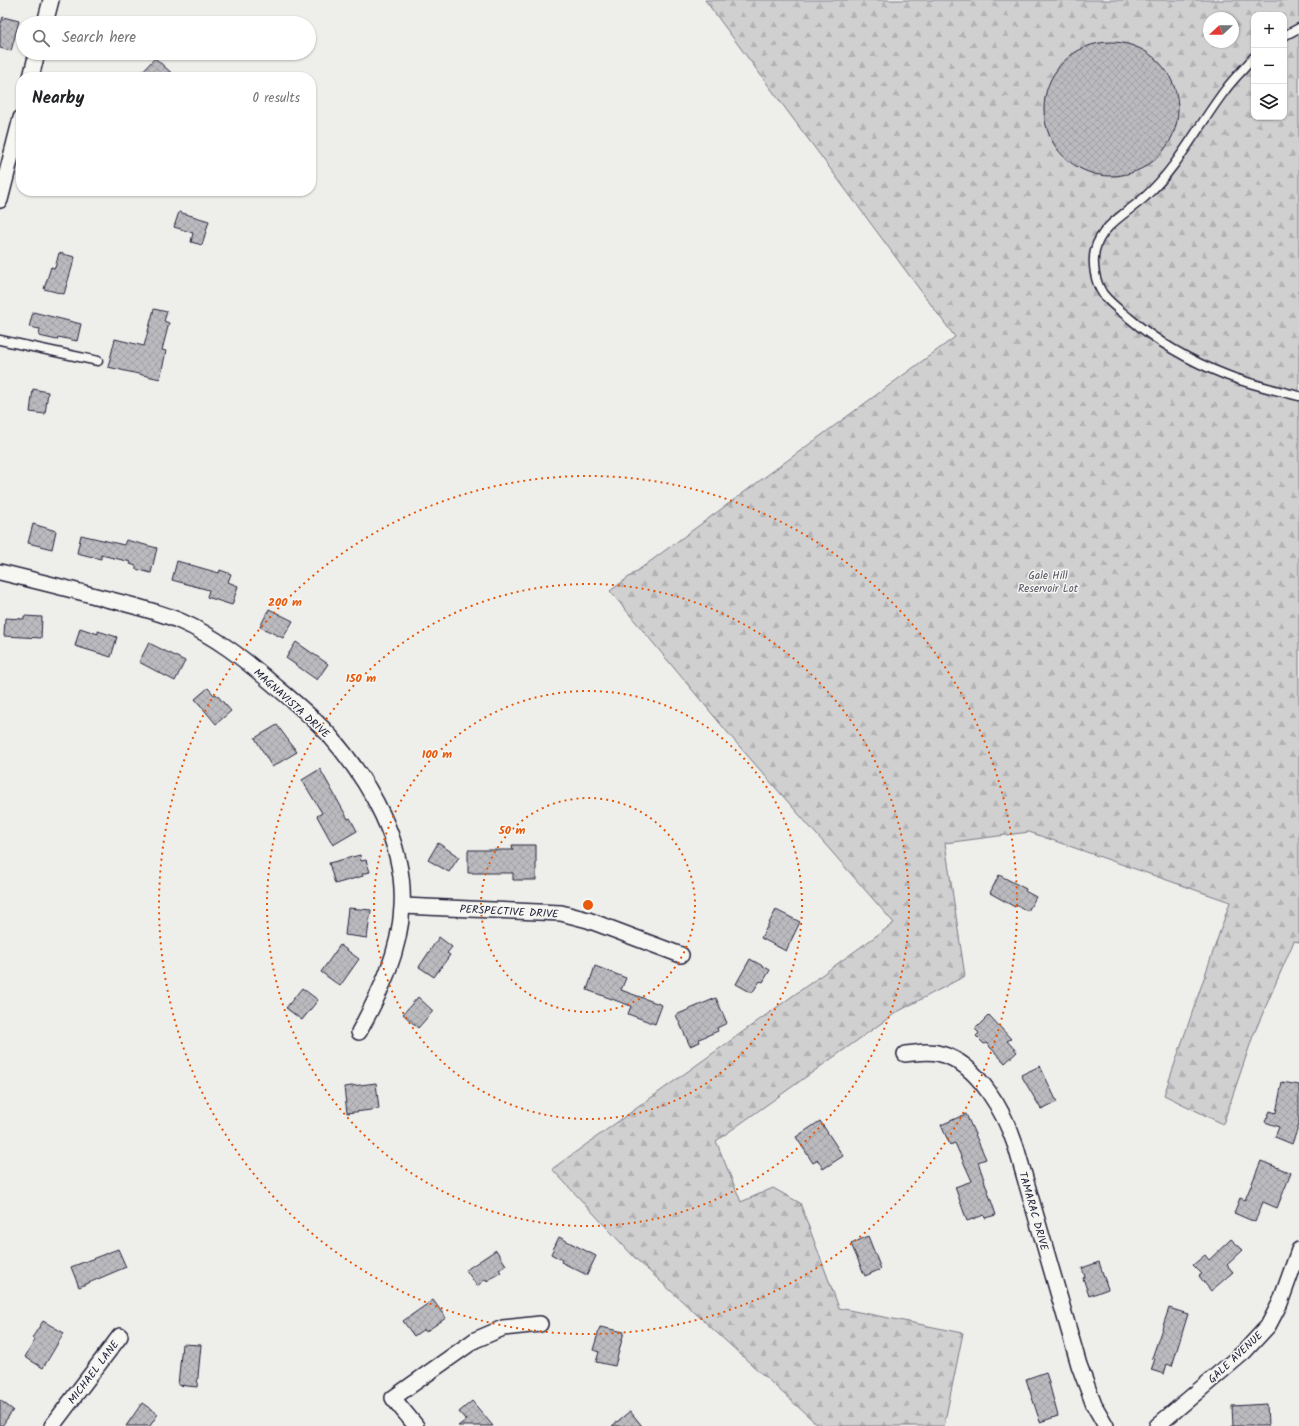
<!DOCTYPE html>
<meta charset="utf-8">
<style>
:root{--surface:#fff;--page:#f2f2f2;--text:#202124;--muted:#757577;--line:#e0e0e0}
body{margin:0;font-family:Kalam,sans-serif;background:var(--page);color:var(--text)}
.controls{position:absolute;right:12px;top:12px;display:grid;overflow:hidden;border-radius:8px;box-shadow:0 1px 3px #0004}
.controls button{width:36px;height:36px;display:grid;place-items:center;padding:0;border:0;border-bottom:1px solid var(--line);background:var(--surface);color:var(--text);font:20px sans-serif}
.compass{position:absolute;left:1203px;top:12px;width:36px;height:36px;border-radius:50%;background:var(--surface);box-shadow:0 1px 3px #0004;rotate:248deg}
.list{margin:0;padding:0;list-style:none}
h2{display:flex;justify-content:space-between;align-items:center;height:52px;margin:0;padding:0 16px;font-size:17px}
h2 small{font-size:13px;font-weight:400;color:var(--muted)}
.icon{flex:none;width:22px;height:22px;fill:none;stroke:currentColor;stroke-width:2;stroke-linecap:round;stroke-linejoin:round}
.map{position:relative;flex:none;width:1299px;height:1426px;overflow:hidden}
.search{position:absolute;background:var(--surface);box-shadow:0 1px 3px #0004;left:16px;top:16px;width:300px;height:44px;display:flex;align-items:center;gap:10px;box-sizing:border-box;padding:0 14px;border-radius:22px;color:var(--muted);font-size:15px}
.panel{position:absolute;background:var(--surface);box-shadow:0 1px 3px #0004;left:16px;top:72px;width:300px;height:124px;border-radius:16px}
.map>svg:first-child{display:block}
.forest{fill:url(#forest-firs);stroke:#797986;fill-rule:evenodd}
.building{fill:url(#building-cross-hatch);stroke:#22223b}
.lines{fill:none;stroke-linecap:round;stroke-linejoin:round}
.lane-casing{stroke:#22223b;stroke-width:11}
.street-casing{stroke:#22223b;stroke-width:18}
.lane{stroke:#f6f6f2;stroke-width:8}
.street{stroke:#f6f6f2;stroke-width:15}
.ring{fill:none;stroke:#e8590c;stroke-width:2;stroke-dasharray:2 4}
.labels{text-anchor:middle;stroke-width:3;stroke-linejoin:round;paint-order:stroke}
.park-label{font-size:11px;fill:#565668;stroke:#f6f6f2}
.street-label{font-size:11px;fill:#22223b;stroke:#f6f6f2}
.centre{fill:#e8590c;stroke:#f6f6f2;stroke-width:2}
.ring-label{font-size:12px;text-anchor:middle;font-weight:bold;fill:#e8590c;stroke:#f6f6f2;stroke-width:3;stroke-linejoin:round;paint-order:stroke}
</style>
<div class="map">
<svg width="1299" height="1426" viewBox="0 0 1299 1426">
<defs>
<pattern id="forest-firs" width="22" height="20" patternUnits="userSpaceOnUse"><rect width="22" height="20" fill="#d0d0d1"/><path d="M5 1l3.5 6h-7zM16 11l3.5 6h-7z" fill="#b2b2b4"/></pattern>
<pattern id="building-cross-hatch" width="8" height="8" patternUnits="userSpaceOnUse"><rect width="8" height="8" fill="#bbbbbf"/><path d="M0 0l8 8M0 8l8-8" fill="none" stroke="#a0a0a5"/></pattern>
</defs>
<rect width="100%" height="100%" fill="#eeeeeb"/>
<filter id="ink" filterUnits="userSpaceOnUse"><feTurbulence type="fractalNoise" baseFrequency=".025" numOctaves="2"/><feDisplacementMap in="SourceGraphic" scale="8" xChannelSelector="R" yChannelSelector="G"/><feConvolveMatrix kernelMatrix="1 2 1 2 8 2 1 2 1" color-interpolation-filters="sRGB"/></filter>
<g filter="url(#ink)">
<path class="forest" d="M705 0H1299V942L1294 941 1253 1036 1223 1124 1164 1095 1230 902 1029 832 945 843 965 976 897 1012 716 1141 741 1202 773 1188 800 1203 839 1308 963 1333 944 1426H819L636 1259 552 1169 894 923 733 739 610 591 955 337ZM1254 15H1284V117H1254ZM1209 18H1233V42H1209Z"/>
<g class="building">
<polygon points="3,17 19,21 11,51 0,48 0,26"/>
<circle cx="1111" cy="109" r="67"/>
<polygon points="155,58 176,77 137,77"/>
<polygon points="179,212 209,221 202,245 191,242 193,233 174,227"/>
<polygon points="59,253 75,257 64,294 44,289 51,267 55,268"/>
<polygon points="154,309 167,312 164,321 169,323 162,350 166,351 160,379 108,367 115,339 144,346"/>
<polygon points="33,312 81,324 77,341 58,337 57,340 39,336 40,329 29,327"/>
<polygon points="33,389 48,392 45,414 30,412"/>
<polygon points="33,524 56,531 52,549 28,543"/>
<polygon points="81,535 124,545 126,540 157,548 151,573 136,569 136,566 130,564 131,562 101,555 101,559 77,553"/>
<polygon points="177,561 219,573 220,570 231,574 228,582 238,586 232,605 207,597 209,590 172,580"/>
<polygon points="269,609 293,621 283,638 260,627"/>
<polygon points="24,616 42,617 41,638 4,636 5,618 24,619"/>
<polygon points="80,628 98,634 98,631 117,637 111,657 75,646"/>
<polygon points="296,642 328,664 317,680 286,658"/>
<polygon points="149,643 185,661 175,681 139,662"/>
<polygon points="208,688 214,695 216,694 231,711 216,724 195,699"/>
<polygon points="277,725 297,752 272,767 255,738"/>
<polygon points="320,769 348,819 350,818 357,831 333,845 317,816 322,813 302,780"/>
<polygon points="438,843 459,857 449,872 428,860"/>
<polygon points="512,845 536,845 536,880 513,880 513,873 468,873 468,850 513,850"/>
<polygon points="360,855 361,861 366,860 370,872 362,874 363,876 335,884 329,863"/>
<polygon points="999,875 1026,889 1025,891 1036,897 1028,911 1016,905 1015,907 990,893"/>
<polygon points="348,908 371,910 367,938 345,935"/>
<polygon points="776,910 800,922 786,951 761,938"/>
<polygon points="439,937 452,947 447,953 450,955 434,977 419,967"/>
<polygon points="340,945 359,959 340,986 321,972"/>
<polygon points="750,959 770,970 763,982 760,981 752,993 736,984"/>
<polygon points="595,966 626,978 621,990 662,1005 655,1024 628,1014 631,1006 587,990"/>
<polygon points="302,988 318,1000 302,1020 286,1008"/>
<polygon points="418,997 433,1011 418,1028 403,1014"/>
<polygon points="716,998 727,1023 717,1028 718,1031 699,1039 700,1042 690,1046 676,1015"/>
<polygon points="989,1015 1011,1039 1007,1041 1017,1052 1005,1063 986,1043 984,1044 976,1036 979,1033 975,1029"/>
<polygon points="1040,1066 1057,1102 1041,1109 1021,1075"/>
<polygon points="1282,1082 1299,1085 1299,1125 1292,1144 1275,1137 1279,1127 1265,1122 1270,1111 1276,1113"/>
<polygon points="376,1083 379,1109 347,1113 344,1087"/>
<polygon points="966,1114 986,1159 978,1162 996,1215 985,1218 984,1215 967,1221 955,1187 972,1181 955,1143 950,1145 941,1125"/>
<polygon points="820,1121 843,1156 823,1169 818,1160 813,1163 796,1137"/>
<polygon points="1261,1161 1291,1173 1277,1208 1263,1202 1255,1222 1234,1213 1240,1198 1245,1200"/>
<polygon points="868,1236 881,1269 865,1276 851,1244"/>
<polygon points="559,1237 596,1256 587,1275 561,1262 562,1260 551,1254"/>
<polygon points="1231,1239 1243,1250 1227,1265 1233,1272 1211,1291 1199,1276 1202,1274 1193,1265 1205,1255 1209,1260"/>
<polygon points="118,1249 126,1267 79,1287 71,1267"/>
<polygon points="496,1250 506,1265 499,1270 501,1272 487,1281 486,1279 477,1286 466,1270"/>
<polygon points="1099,1262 1108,1289 1089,1296 1083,1278 1085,1277 1082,1268"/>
<polygon points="433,1300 446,1318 425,1332 424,1329 414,1336 403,1321"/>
<polygon points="1169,1308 1188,1314 1172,1366 1167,1364 1164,1374 1151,1370 1155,1359 1152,1358"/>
<polygon points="43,1321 64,1333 43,1368 25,1357 35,1340 32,1338"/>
<polygon points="600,1327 624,1332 615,1366 596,1362 599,1352 593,1350"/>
<polygon points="182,1344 201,1345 197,1387 178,1385"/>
<polygon points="1046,1372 1058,1416 1040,1422 1026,1379"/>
<polygon points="0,1400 13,1410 2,1426 0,1426"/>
<polygon points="472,1401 493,1426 458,1426 466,1420 459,1412"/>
<polygon points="142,1403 158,1414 150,1426 126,1426"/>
<polygon points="1267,1404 1268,1426 1233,1426 1232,1406"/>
<polygon points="630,1411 642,1426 612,1426"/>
</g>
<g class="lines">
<g class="lane-casing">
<g id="lane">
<polyline points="1284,36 1299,28"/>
<path d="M1254 57C1245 68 1234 78 1226 89 1199 124 1179 166 1146 196 1129 212 1101 225 1095 250 1092 264 1095 282 1103 294 1110 303 1119 310 1128 317 1157 342 1190 361 1226 375 1249 384 1275 390 1299 396"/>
<polyline points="0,340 98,361"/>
</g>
</g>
<g class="street-casing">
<g id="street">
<polyline points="45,23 51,0"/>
<polyline points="31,77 37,53"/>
<polyline points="0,200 21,118"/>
<path d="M0 572C33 580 66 588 99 597 126 604 154 610 180 621 215 636 244 659 273 684 292 700 313 717 330 736 370 782 406 844 402 907 400 952 380 993 359 1032"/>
<polyline points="403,906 561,913 588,920 681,955"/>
<path d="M905 1054C917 1053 929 1050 941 1054 979 1064 1005 1114 1016 1147L1079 1365 1094 1405 1106 1426"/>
<polyline points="52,1426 120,1336"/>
<polyline points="416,1426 393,1398 475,1340 503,1328 540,1324"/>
<polyline points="1157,1426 1244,1352 1268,1326 1280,1303 1299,1250"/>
</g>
</g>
<use href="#lane" class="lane"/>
<use href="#street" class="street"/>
</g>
</g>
<g class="ring">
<circle cx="588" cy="905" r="107"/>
<circle cx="588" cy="905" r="214"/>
<circle cx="588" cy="905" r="321"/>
<circle cx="588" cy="905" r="429"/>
</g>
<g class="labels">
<g class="park-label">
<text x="1048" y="579">Gale Hill<tspan x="1048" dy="13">Reservoir Lot</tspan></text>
</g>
<g class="street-label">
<text transform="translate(292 703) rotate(42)" y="4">MAGNAVISTA DRIVE</text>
<text transform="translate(509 911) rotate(3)" y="4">PERSPECTIVE DRIVE</text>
<text transform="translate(1034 1211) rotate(74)" y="4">TAMARAC DRIVE</text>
<text transform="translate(1235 1357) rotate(-43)" y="4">GALE AVENUE</text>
<text transform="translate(93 1372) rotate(-53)" y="4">MICHAEL LANE</text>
</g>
</g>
<circle cx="588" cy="905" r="6" class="centre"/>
<g class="ring-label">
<text x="285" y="606">200 m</text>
<text x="361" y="682">150 m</text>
<text x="437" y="758">100 m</text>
<text x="512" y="834">50 m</text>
</g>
</svg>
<div class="controls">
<button>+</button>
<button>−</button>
<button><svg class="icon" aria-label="layers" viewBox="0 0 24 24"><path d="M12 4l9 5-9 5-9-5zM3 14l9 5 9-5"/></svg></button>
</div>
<svg class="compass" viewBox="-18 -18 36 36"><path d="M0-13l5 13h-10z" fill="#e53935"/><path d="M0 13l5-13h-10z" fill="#757577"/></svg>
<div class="search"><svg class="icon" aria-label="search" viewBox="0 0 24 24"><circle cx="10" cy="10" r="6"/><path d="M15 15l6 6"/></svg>Search here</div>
<section class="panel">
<h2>Nearby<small>0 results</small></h2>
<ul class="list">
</ul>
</section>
</div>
